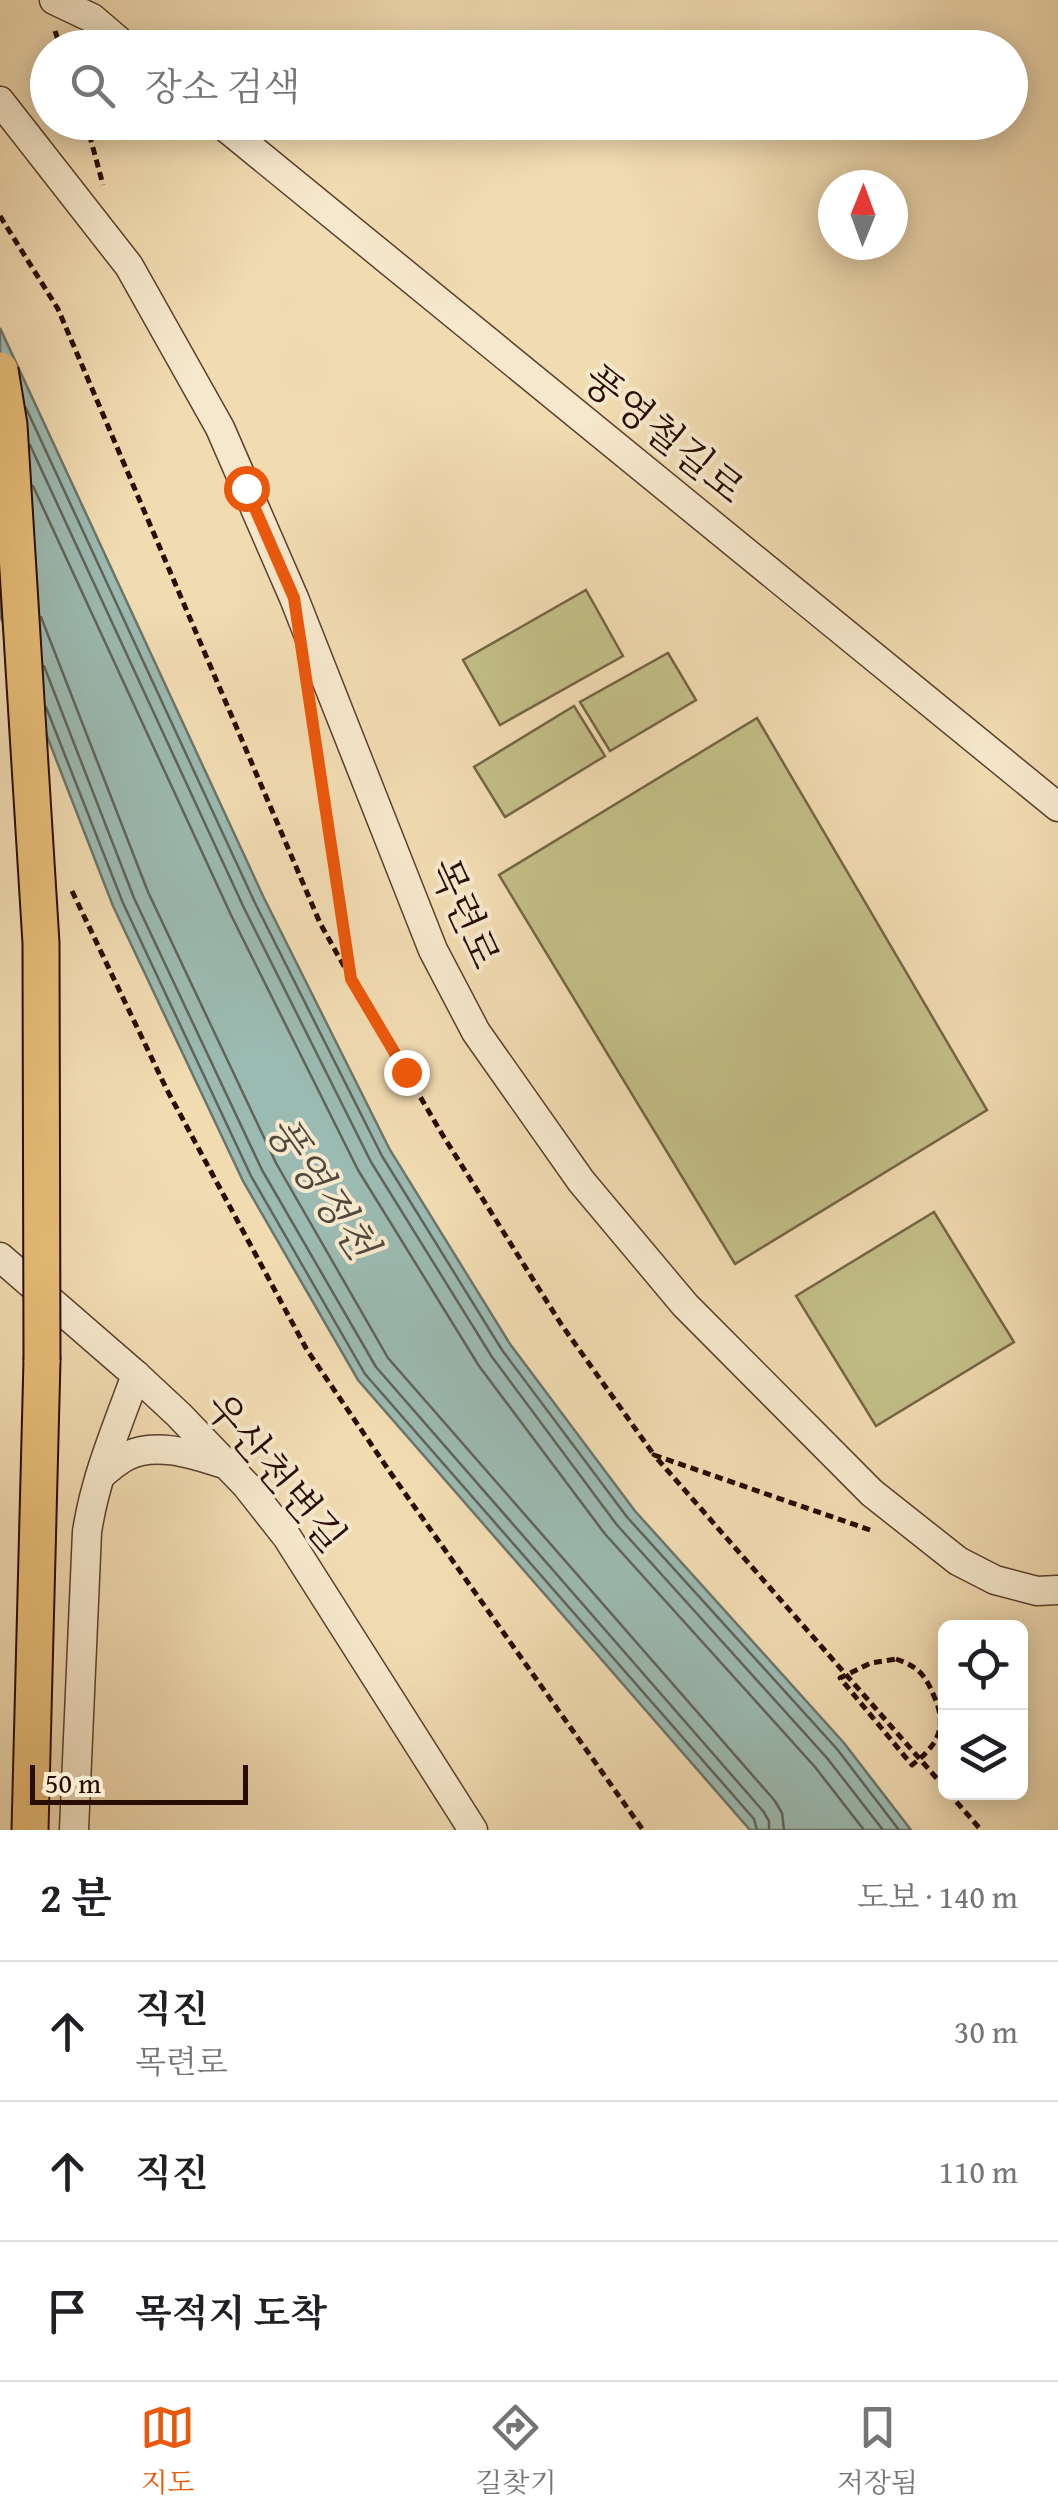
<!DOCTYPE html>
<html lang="ko">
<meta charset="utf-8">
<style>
:root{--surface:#fff;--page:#f6f6f6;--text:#202124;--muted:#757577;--line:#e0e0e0;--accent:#ea580c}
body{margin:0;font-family:"Gentium Book Plus","Noto Serif KR",serif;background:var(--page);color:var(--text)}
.controls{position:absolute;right:30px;bottom:30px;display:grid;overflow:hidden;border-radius:15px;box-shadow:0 5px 25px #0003}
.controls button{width:90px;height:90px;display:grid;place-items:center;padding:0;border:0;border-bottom:2px solid var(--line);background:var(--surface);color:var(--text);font:50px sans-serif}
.compass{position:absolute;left:818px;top:170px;width:90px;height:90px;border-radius:50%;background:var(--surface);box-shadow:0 5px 25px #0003;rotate:1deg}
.scale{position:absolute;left:30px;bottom:25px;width:218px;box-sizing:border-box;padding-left:10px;border:5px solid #290c03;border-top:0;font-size:28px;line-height:35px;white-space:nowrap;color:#290c03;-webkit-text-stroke:8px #f6e8cc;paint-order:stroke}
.stop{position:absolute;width:30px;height:30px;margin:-22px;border:8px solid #ea580c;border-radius:50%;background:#fff}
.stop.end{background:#ea580c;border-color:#fff;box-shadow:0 2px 10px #0008}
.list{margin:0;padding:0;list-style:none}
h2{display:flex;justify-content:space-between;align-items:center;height:130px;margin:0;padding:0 40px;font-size:42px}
h2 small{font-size:32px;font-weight:400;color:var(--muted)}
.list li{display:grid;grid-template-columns:65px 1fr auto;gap:30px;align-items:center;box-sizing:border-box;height:140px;padding:0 40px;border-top:2px solid var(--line)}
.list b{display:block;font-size:38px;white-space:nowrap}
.list p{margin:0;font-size:32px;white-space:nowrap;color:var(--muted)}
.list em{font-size:32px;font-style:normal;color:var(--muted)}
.icon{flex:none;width:55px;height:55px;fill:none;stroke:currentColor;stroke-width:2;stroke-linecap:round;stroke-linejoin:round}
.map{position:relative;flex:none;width:1058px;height:1830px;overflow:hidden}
.search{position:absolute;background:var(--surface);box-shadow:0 5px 25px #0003;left:30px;right:30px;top:30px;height:110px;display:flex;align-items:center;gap:25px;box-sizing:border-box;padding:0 35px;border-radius:55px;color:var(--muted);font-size:38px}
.sheet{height:550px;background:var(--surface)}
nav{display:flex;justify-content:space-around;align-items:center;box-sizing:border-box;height:140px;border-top:2px solid var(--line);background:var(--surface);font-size:28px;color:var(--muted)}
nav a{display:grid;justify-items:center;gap:5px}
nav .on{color:var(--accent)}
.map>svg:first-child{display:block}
.green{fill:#c2be87;stroke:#766545;stroke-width:2.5}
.water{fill:#9bbab1;stroke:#6d746b;stroke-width:2.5}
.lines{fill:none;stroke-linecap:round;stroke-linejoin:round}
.shore{stroke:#62635a;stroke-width:2.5}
.minor-casing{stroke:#5b402e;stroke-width:31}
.major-casing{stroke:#290c03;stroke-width:39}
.path{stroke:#290c03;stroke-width:5;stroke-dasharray:8 5;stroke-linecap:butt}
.minor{stroke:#f6e8cc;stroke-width:28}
.major{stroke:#e8be78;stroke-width:35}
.major-bridge-casing{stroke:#290c03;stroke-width:39;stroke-linecap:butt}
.major-bridge{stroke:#e8be78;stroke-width:35}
.route{stroke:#ea580c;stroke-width:12}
.labels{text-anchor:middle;stroke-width:8;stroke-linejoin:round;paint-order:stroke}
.street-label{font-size:40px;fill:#290c03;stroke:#f6e8cc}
.water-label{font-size:42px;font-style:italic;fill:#514940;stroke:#f6e8cc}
</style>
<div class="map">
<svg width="1058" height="1830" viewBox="0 0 1058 1830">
<rect width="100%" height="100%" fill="#f1dbb1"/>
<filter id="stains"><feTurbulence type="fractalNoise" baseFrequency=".002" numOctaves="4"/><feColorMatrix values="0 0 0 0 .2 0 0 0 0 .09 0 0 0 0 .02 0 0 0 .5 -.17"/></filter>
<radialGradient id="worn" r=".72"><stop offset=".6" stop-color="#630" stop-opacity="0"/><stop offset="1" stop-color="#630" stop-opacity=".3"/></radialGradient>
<g class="green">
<polygon points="586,590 623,656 500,725 463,660"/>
<polygon points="668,653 696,700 610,751 580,702"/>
<polygon points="574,706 605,756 505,817 474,767"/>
<polygon points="757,718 987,1110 735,1264 499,875"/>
<polygon points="934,1212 1014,1342 876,1426 796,1296"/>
</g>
<polygon class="water" points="0,328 264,898 390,1150 510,1344 635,1511 844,1743 911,1830 750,1830 358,1380 243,1181 113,906 0,615"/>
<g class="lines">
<g class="shore">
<polyline points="26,408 255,903 382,1156 502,1350 627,1517 837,1749 899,1830"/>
<polyline points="30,445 244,908 371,1162 492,1357 617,1525 827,1758 883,1830"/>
<polyline points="33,486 231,915 358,1170 479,1366 605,1534 815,1767 864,1830"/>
<polyline points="41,617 148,892 276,1163 388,1358 775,1801 782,1813 784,1830"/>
<polyline points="44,666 134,898 262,1170 376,1367 763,1811 769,1821 769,1830"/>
<polyline points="46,707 123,903 251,1176 365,1374 754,1819 757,1830"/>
</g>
<g class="minor-casing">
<g id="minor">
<polyline points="54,0 92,18 127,48"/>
<polyline points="0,101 129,266 220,428 294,598 433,950 476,1032 581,1181 685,1305 872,1493 958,1561 995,1580 1037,1591 1058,1590"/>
<polyline points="219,122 1058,807"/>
<polyline points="0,1257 136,1375 179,1415 246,1485 287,1537 473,1830"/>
<path d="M100 1476C108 1469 117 1461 127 1456 156 1441 195 1455 224 1464"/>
<path d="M74 1830 87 1532C95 1478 117 1427 136 1375"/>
</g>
</g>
<g class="major-casing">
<polyline id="major" points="30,1830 42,1360"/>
</g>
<g class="path">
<polyline points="55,31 61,48"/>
<polyline points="86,122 103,185"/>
<polyline points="0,216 58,309 320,923 350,977"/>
<polyline points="314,729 351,979 442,1134 561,1324 654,1455"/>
<polyline points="72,891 166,1088 307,1350 392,1475 643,1830"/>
<polyline points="870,1530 654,1455 946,1789"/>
<path d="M896 1659C919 1667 925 1675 934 1696 948 1727 938 1745 912 1765L840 1678 871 1663Z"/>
<polyline points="948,1792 981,1830"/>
</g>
<use href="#minor" class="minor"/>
<use href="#major" class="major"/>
<g class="major-bridge-casing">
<polyline id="major-bridge" points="0,370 9,425 41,943 42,1360"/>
</g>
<use href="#major-bridge" class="major-bridge"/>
</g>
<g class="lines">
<polyline class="route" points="246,488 294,598 351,979 406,1072"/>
</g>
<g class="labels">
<g class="street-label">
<text transform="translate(664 434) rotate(39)" y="14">풍영철길로</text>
<text transform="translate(465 913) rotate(66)" y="14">목련로</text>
<text transform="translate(276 1472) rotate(50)" y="14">우산천변길</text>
</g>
<g class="water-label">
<text transform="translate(322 1187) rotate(56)" y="15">풍영정천</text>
</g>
</g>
<rect width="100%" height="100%" filter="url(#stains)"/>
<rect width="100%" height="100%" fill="url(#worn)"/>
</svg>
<div class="controls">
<button><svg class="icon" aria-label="locate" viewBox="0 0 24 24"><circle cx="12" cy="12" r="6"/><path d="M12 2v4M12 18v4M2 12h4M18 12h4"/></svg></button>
<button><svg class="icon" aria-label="layers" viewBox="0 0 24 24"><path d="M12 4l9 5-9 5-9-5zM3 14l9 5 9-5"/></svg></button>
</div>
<svg class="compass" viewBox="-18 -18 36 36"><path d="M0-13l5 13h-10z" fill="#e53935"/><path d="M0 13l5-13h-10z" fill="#757577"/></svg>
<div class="scale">50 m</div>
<div class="stop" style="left:246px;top:488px"></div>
<div class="stop end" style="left:406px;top:1072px"></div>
<div class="search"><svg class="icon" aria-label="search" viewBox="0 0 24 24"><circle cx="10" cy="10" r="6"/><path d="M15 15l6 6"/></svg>장소 검색</div>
</div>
<section class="sheet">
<h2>2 분<small>도보 · 140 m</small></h2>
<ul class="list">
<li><svg class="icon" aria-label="ahead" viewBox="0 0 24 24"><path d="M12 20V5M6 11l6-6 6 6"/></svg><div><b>직진</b><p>목련로</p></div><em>30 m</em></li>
<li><svg class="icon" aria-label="ahead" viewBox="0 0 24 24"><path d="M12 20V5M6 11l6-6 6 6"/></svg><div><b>직진</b></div><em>110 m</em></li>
<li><svg class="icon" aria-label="arrive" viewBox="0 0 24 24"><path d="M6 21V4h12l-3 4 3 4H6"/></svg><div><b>목적지 도착</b></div></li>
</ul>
</section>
<nav>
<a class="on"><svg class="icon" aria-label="map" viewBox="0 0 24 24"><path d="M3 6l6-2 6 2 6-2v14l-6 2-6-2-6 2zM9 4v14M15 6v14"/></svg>지도</a>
<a><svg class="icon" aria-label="directions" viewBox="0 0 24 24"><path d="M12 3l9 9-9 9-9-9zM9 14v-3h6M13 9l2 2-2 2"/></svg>길찾기</a>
<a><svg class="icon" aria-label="saved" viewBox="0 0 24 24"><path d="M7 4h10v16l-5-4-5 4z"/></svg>저장됨</a>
</nav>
